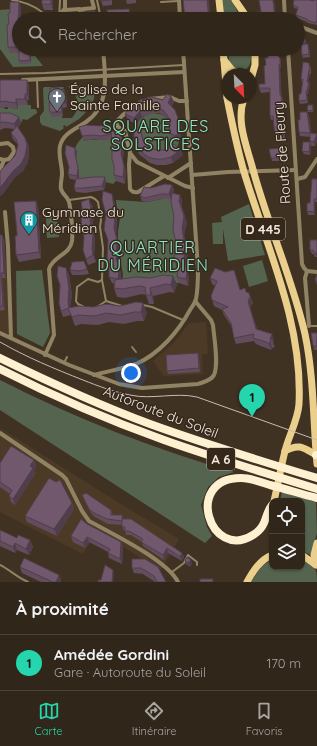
<!DOCTYPE html>
<html lang="fr">
<meta charset="utf-8">
<style>
:root{--surface:#30261a;--page:#3c3227;--text:#f1f3f6;--muted:#a8a5a2;--line:#4b4339;--accent:#25d5ae}
body{margin:0;font-family:Quicksand,sans-serif;background:var(--page);color:var(--text)}
.controls{position:absolute;right:12px;bottom:12px;display:grid;overflow:hidden;border-radius:8px;box-shadow:0 1px 3px #0004}
.controls button{width:36px;height:36px;display:grid;place-items:center;padding:0;border:0;border-bottom:1px solid var(--line);background:var(--surface);color:var(--text);font:20px sans-serif}
.compass{position:absolute;left:221px;top:68px;width:36px;height:36px;border-radius:50%;background:var(--surface);box-shadow:0 1px 3px #0004;rotate:156deg}
.you{position:absolute;left:131px;top:373px;width:14px;height:14px;margin:-10px;border:3px solid #fff;border-radius:50%;background:#1a73e8;box-shadow:0 0 0 6px #1a73e833}
.badge{display:grid;place-items:center;width:26px;height:26px;border-radius:50%;background:var(--accent);color:#111;font-size:13px;font-weight:700}
.pin{position:absolute;translate:-50% -33px;filter:drop-shadow(0 1px 2px #0008)}
.pin::after{content:'';position:absolute;top:21px;width:14px;height:12px;background:inherit;clip-path:polygon(0 0,100% 0,50% 100%)}
.list{margin:0;padding:0;list-style:none}
h2{display:flex;justify-content:space-between;align-items:center;height:52px;margin:0;padding:0 16px;font-size:17px}
h2 small{font-size:13px;font-weight:400;color:var(--muted)}
.list li{display:grid;grid-template-columns:26px 1fr auto;gap:12px;align-items:center;box-sizing:border-box;height:56px;padding:0 16px;border-top:1px solid var(--line)}
.list b{display:block;font-size:15px;white-space:nowrap}
.list p{margin:0;font-size:13px;white-space:nowrap;color:var(--muted)}
.list em{font-size:13px;font-style:normal;color:var(--muted)}
.icon{flex:none;width:22px;height:22px;fill:none;stroke:currentColor;stroke-width:2;stroke-linecap:round;stroke-linejoin:round}
.map{position:relative;flex:none;width:317px;height:582px;overflow:hidden}
.search{position:absolute;background:var(--surface);box-shadow:0 1px 3px #0004;left:12px;right:12px;top:12px;height:44px;display:flex;align-items:center;gap:10px;box-sizing:border-box;padding:0 14px;border-radius:22px;color:var(--muted);font-size:15px}
.sheet{height:108px;background:var(--surface)}
nav{display:flex;justify-content:space-around;align-items:center;box-sizing:border-box;height:56px;border-top:1px solid var(--line);background:var(--surface);font-size:11px;color:var(--muted)}
nav a{display:grid;justify-items:center;gap:2px}
nav .on{color:var(--accent)}
.map>svg:first-child{display:block}
.built{fill:#4c3a26}
.green{fill:#55644e}
.lines{fill:none;stroke-linecap:round;stroke-linejoin:round}
.lane{stroke:#908363;stroke-width:2}
.street{stroke:#908363;stroke-width:4}
.primary{stroke:#ebd08d;stroke-width:7}
.highway{stroke:#fef1d2;stroke-width:8}
.tram{stroke:#c6bcb1;stroke-width:1}
.wall{fill:#624c5e}
.shaded-wall{fill:#503e4c}
.building{fill:#72586d;stroke:#503e4c}
.labels{text-anchor:middle;stroke-width:3;stroke-linejoin:round;paint-order:stroke}
.shield{fill:#35281a;stroke:#b8aea3;stroke-width:1}
.shield-label{font-size:13px;font-weight:bold;fill:#f0e8de}
.poi-label{font-size:14px;fill:#f0e8de;stroke:#35281a;text-anchor:start}
.street-label{font-size:14px;fill:#f0e8de;stroke:#35281a}
.quarter-label{font-size:16px;letter-spacing:1px;fill:#8ae9cd;stroke:#35281a}
</style>
<div class="map">
<svg width="317" height="582" viewBox="0 0 317 582">
<rect width="100%" height="100%" fill="#403223"/>
<g class="built">
<polygon points="0,237 0,240 5,240 7,277 9,336 0,332"/>
<polygon points="206,322 208,354 202,354 203,374 164,376 153,361 174,343 189,323"/>
<polygon points="0,428 119,503 179,539 161,570 97,531 83,554 0,512"/>
</g>
<g class="green">
<polygon points="222,0 231,0 240,16 223,19"/>
<polygon points="12,9 20,53 31,63 31,53 33,53 43,66 13,67 0,49 0,10"/>
<path d="M228 49H251C252 59 251 72 238 71L229 62Z"/>
<polygon points="68,86 95,86 94,99 88,110 79,105 75,94"/>
<polygon points="44,87 64,87 63,89 52,92 52,106 62,116 62,118 72,118 75,114 78,107 86,112 79,119 66,127 65,125 63,126 64,128 60,131 42,125 40,122 40,116 44,111 43,89"/>
<polygon points="18,105 31,105 31,109 35,109 37,111 37,113 27,120 23,119 21,123 18,121 0,119 0,108 4,107 5,109 8,109 8,107 18,109"/>
<path d="M152 113C170 114 172 122 171 139L179 142 176 150 154 155 136 137C135 122 138 118 152 113Z"/>
<path d="M83 137 84 141C94 138 103 141 112 138L117 178 116 181 113 184 101 181H79C81 162 66 152 83 137Z"/>
<polygon points="162,199 174,199 180,276 179,283 122,285 123,274 120,260 121,246 118,239 118,231 120,218 117,209 116,200 147,202"/>
<polygon points="249,204 265,255 228,261 223,229 223,244 213,244 212,223 222,222 221,217"/>
<polygon points="57,216 59,237 47,238 46,217"/>
<polygon points="262,260 268,281 249,287 243,266"/>
<polygon points="42,270 50,333 43,347 17,334 16,271"/>
<path d="M0 380C75 418 153 449 234 472L219 477 208 487 201 505 207 527 212 536 205 543 0 410Z"/>
<polygon points="282,491 316,502 317,533 311,555 302,551 302,501 279,501 280,501"/>
<path d="M302 558C314 567 317 566 317 582H251L261 567 272 559V567H302Z"/>
</g>
<g class="lines">
<g class="lane">
<path d="M12 0C25 2 40 8 49 19"/>
<polyline points="97,0 101,19"/>
<polyline points="161,2 178,1"/>
<polyline points="59,19 60,0"/>
<polyline points="0,74 45,73 184,65"/>
<polyline points="37,80 38,107"/>
<polyline points="69,200 91,197 95,199 98,202 101,220 100,227 103,248 102,280 106,301 122,306"/>
<polyline points="143,305 152,307 183,320"/>
<polyline points="84,307 78,304 76,301 77,287 88,279 98,282 102,280"/>
<polyline points="97,307 106,301"/>
<polyline points="309,326 317,326"/>
<polyline points="132,347 136,352"/>
<polyline points="64,363 67,357"/>
<path d="M0 565C10 570 18 578 28 582"/>
<polyline points="172,572 184,563 188,555 197,562 197,565"/>
</g>
<g class="street">
<polyline points="65,0 65,8 61,13 63,13 66,10 80,9 80,12 83,12 83,9 94,8 92,0"/>
<polyline points="179,0 180,19"/>
<polyline points="284,0 285,19"/>
<polyline points="298,26 317,33"/>
<polyline points="288,49 302,264 304,268 307,271"/>
<polyline points="23,80 184,72"/>
<polyline points="149,99 170,97 179,101 187,101"/>
<polyline points="133,107 124,114 116,122 118,127 125,131 130,153 137,162 185,186 193,188"/>
<polyline points="0,144 8,143 13,147 14,152 9,159 4,160 0,159"/>
<path d="M130 153 129 165 130 189C132 192 134 193 138 192L164 176"/>
<polyline points="0,170 4,160"/>
<polyline points="192,175 228,172 296,170"/>
<polyline points="168,178 191,163"/>
<polyline points="297,179 305,177 317,159"/>
<polyline points="5,212 8,246 11,338"/>
<polyline points="307,271 305,278 309,326"/>
<polyline points="307,271 317,272"/>
<path d="M0 333 69 365 119 384 142 388 198 384C203 382 211 381 214 375 219 364 214 337 213 325L211 320 195 301"/>
<path d="M45 355 54 335 49 269C53 256 70 255 72 241 73 234 71 209 69 202 68 197 62 194 61 189 60 184 62 178 62 174 62 164 58 156 60 146 63 133 76 129 86 122 111 105 105 75 103 49"/>
<path d="M94 375C108 371 122 369 136 364 159 354 178 332 190 310 192 307 195 303 196 299 198 289 198 279 198 269L183 49"/>
<path d="M0 433 62 475 66 479 82 511 89 521C111 533 167 560 178 582"/>
</g>
<g class="primary">
<polyline points="219,0 221,19"/>
<polyline points="235,0 248,19"/>
<polyline points="234,19 239,19"/>
<polyline points="223,49 227,97"/>
<polyline points="224,60 232,70 240,74"/>
<polyline points="251,79 255,65 255,49"/>
<path d="M227 98C232 123 237 148 244 172 267 248 303 323 299 404 298 420 289 435 285 451 281 467 278 484 274 501"/>
<path d="M244 98C236 121 246 144 252 166 267 223 292 277 305 334 314 377 313 420 317 464"/>
<path d="M285 451C299 443 304 448 316 455"/>
<polyline points="302,555 316,565"/>
<polyline points="315,564 314,555 317,543"/>
<path d="M247 582C253 571 260 560 272 555"/>
</g>
<g class="highway">
<path d="M0 358C49 382 99 405 150 424 205 444 261 461 317 478"/>
<path d="M0 369C53 396 108 420 164 440 214 458 266 473 317 489"/>
<polyline points="316,455 317,455"/>
<path d="M272 505C264 515 268 526 253 535 210 562 183 478 241 478 251 478 261 482 270 485 286 489 301 494 317 498"/>
</g>
<path class="tram" d="M0 342C26 357 55 369 83 380 98 386 114 392 130 395 152 400 175 392 197 397L317 440"/>
</g>
<g class="wall">
<polygon points="53,0 53,10 44,10 42,4"/>
<polygon points="112,0 112,5 103,6 101,1"/>
<polygon points="126,0 136,0 136,3 127,4"/>
<polygon points="317,0 317,25 308,23 307,22 297,18 296,15 298,9 294,8 293,5"/>
<polygon points="19,2 21,8 19,19 19,31 18,31 19,51 30,51 31,54 31,63 20,64 19,61 19,53 10,53 8,47 9,24 10,13"/>
<polygon points="298,35 304,35 305,38 306,43 298,44"/>
<polygon points="309,47 310,57 303,58 302,55"/>
<polygon points="35,49 45,49 46,54 37,54"/>
<polygon points="188,49 193,49 193,51 189,51"/>
<polygon points="277,50 279,57 281,62 281,68 280,69 281,95 283,99 283,107 277,107 278,120 283,120 284,124 285,140 277,140 275,136 273,120 271,120 270,116 270,92 261,93 259,88 265,84 266,65 268,58"/>
<polygon points="311,66 311,74 310,74 308,82 310,85 308,94 307,94 308,103 300,104 299,101 303,82 302,82 301,79"/>
<polygon points="0,80 27,80 29,86 29,100 27,100 28,105 18,105 18,109 6,107 0,108"/>
<polygon points="58,87 59,90 64,89 66,94 67,107 63,108 63,116 52,117 50,112 59,102 59,98 52,99 50,94"/>
<polygon points="171,96 174,102 172,106 178,118 181,125 182,131 179,142 171,139 169,133 169,121 165,116 159,113 152,113 142,117 136,124 128,120 125,114 163,100"/>
<polygon points="314,107 313,112 308,112 307,110"/>
<polygon points="307,112 309,116 311,133 317,134 317,141 315,146 311,146 310,155 304,154 302,151 310,142 310,137 300,136 299,132 300,120"/>
<polygon points="0,113 19,117 21,123 18,128 25,138 28,144 29,151 28,162 23,171 15,177 2,195 15,156 18,145 13,139 11,133 14,129 5,128 0,130"/>
<polygon points="107,125 111,135 121,135 124,146 123,160 126,172 125,184 116,181 114,175 114,166 112,139 103,140 94,139 84,141 79,127 101,126"/>
<polygon points="141,131 145,143 147,146 152,149 183,155 173,163 166,165 157,165 150,163 139,154 134,140"/>
<polygon points="75,148 77,152 76,159 79,173 79,179 106,182 104,190 85,193 76,192 74,188 76,180 70,179 68,174"/>
<polygon points="269,149 283,151 283,159 282,161 272,161"/>
<polygon points="317,179 317,202 315,202 315,215 308,215 307,211"/>
<polygon points="172,185 174,190 173,193 180,195 182,201 182,207 187,223 184,235 188,252 186,262 189,280 188,286 179,283 177,277 178,270 174,216 172,197 171,199 162,199 147,202 142,201 140,196 151,188"/>
<polygon points="114,200 117,221 116,234 119,246 118,264 121,274 121,279 177,284 174,293 170,292 153,296 154,304 149,304 146,295 142,294 125,298 117,297 114,288 115,284 112,283 109,277"/>
<polygon points="36,201 38,207 41,258 19,262 16,255 17,236"/>
<polygon points="92,205 94,216 92,227 95,239 94,255 96,262 88,265 83,250"/>
<polygon points="0,235 2,235 4,240 6,278 2,278 5,310 0,311"/>
<polygon points="317,240 317,257 315,257 314,254 312,254 310,250"/>
<polygon points="84,261 89,274 82,275 72,275 70,270"/>
<polygon points="66,268 69,275 72,295 70,308 147,312 144,321 137,321 124,324 109,322 98,325 81,324 75,326 71,315 63,317 61,311"/>
<polygon points="236,276 240,289 247,292 249,293 253,303 250,307 257,329 274,340 273,343 275,347 272,348 271,350 256,344 254,341 236,344 234,338 232,327 224,315 222,310 214,306 211,296 215,286 212,284 210,278"/>
<polygon points="317,333 317,350 314,350 313,346"/>
<polygon points="198,353 199,356 200,372 168,374 167,371"/>
<polygon points="34,460 36,466 34,471 35,474 15,505 11,502 9,496 10,494 0,487 0,463"/>
<polygon points="82,495 111,510 113,515 122,515 123,519 182,553 184,557 182,561 168,553 164,560 143,546 142,542 131,535 126,535 125,531 124,531 122,525 108,524 95,517 91,513"/>
<polygon points="72,503 74,509 57,536 27,522 25,516"/>
<polygon points="87,524 123,547 122,564 109,558 108,553 108,552 89,542 85,548 73,542 71,536"/>
<polygon points="0,530 17,538 30,540 33,547 29,555 17,550 15,553 0,546"/>
<polygon points="132,559 166,582 155,582 143,574 134,573 132,568"/>
<polygon points="185,561 192,563 190,567 186,564"/>
<polygon points="20,567 59,575 61,581 61,582 41,582 22,573"/>
</g>
<g class="shaded-wall">
<polygon points="51,0 53,0 53,10 51,4"/>
<polygon points="207,0 209,0 211,19 209,19"/>
<polygon points="273,0 275,5 276,19 275,19"/>
<polygon points="19,2 21,8 21,19 19,19 19,27 18,24"/>
<polygon points="129,9 131,14 131,19 130,19 130,18"/>
<polygon points="95,11 96,16 96,19 95,19"/>
<polygon points="16,24 18,31 20,53 17,47"/>
<polygon points="308,44 309,47 310,57 309,54"/>
<polygon points="30,51 31,54 31,63 30,60"/>
<polygon points="280,58 281,62 281,68 280,69 282,99 280,95 279,65"/>
<polygon points="309,70 310,74 308,85 307,82"/>
<polygon points="27,80 29,86 29,100 27,94"/>
<polygon points="309,82 310,85 308,94 307,91"/>
<polygon points="64,89 66,94 67,107 65,103"/>
<polygon points="306,91 307,94 308,103 307,100"/>
<polygon points="25,94 27,100 28,105 25,99"/>
<polygon points="281,95 283,99 283,107 282,103"/>
<polygon points="171,96 174,102 170,109 168,103"/>
<polygon points="16,99 18,105 18,109 16,103"/>
<polygon points="61,103 63,108 63,116 62,112"/>
<polygon points="276,103 277,107 278,125 277,121"/>
<polygon points="140,111 142,117 136,124 134,118"/>
<polygon points="307,112 309,116 312,137 310,133"/>
<polygon points="19,117 21,123 17,131 14,124"/>
<polygon points="178,118 181,125 182,131 179,142 177,136"/>
<polygon points="283,120 284,124 285,140 284,135"/>
<polygon points="118,129 124,146 123,160 126,172 125,184 123,177"/>
<polygon points="317,134 317,141 315,146 314,142"/>
<polygon points="25,138 28,144 29,151 28,162 23,171 15,177 2,195 0,196 0,188"/>
<polygon points="310,142 311,146 310,155 309,152"/>
<polygon points="75,148 77,152 76,159 79,173 79,181 77,176 75,154"/>
<polygon points="282,148 283,151 283,159 282,161 280,158"/>
<polygon points="181,149 183,155 173,163 171,157"/>
<polygon points="105,177 106,182 104,190 102,186"/>
<polygon points="172,185 174,190 171,199 169,194"/>
<polygon points="112,194 114,200 117,221 116,234 119,246 118,264 121,274 120,286 118,279 116,258"/>
<polygon points="180,195 182,201 182,207 187,223 184,235 188,252 186,262 189,280 188,286 186,279 184,255 179,201"/>
<polygon points="89,199 92,205 94,216 92,227 95,239 94,255 96,262 93,255 92,249 90,221"/>
<polygon points="314,199 315,202 315,215 314,212"/>
<polygon points="36,201 38,207 41,258 39,252"/>
<polygon points="2,235 4,240 5,246 6,278 4,273"/>
<polygon points="66,268 69,275 72,295 70,307 72,314 69,308 68,301"/>
<polygon points="1,273 2,278 5,310 3,306"/>
<polygon points="173,276 177,284 174,293 171,285"/>
<polygon points="150,288 153,296 154,304 151,295"/>
<polygon points="250,297 253,303 250,307 259,335 248,301"/>
<polygon points="143,303 147,312 144,321 141,312"/>
<polygon points="272,334 274,340 273,343 273,341 270,339"/>
<polygon points="270,341 272,348 271,350 269,344"/>
<polygon points="198,353 199,356 200,372 199,368"/>
<polygon points="34,460 36,466 34,471 35,474 15,505 13,499 30,466"/>
<polygon points="72,503 74,509 57,536 54,529"/>
<polygon points="87,537 89,542 85,548 83,543"/>
<polygon points="30,540 33,547 29,555 26,549"/>
<polygon points="121,542 123,547 122,564 120,559"/>
<polygon points="15,543 17,550 15,553 13,547"/>
<polygon points="167,548 168,553 164,560 163,555"/>
<polygon points="182,553 184,557 182,561 180,557"/>
<polygon points="191,560 192,563 190,567 188,563"/>
<polygon points="113,570 114,574 113,582 112,582"/>
<polygon points="59,575 61,581 61,582 56,582"/>
</g>
<g class="building">
<rect x="42" y="0" width="9" height="4"/>
<polygon points="101,0 110,0 101,1"/>
<polygon points="183,0 207,0 209,19 185,19"/>
<polygon points="259,0 273,0 275,19 257,19 256,12 261,12"/>
<polygon points="294,0 309,0 313,1 313,0 317,0 317,21 316,21 316,23 307,20 307,19 296,15 298,7 293,5"/>
<polygon points="10,2 19,2 18,24 16,24 17,47 8,47 7,25 9,24 8,14 10,13"/>
<polygon points="129,9 130,18 108,19 107,10"/>
<polygon points="95,11 95,19 62,19 61,14"/>
<rect x="33" y="16" width="9" height="3"/>
<polygon points="298,35 304,35 304,40 298,41"/>
<polygon points="301,44 308,44 309,54 302,55"/>
<polygon points="277,50 278,56 280,58 280,64 279,65 280,95 281,95 282,103 276,103 277,121 283,120 284,135 275,136 273,116 270,116 270,88 259,88 259,84 265,84 264,66 266,65 265,58 268,58 268,51"/>
<polygon points="19,51 30,51 30,60 19,61"/>
<polygon points="303,62 309,63 310,71 309,70 307,82 309,82 307,91 306,91 307,100 299,101 299,94 301,94 303,79 301,79"/>
<polygon points="0,80 27,80 27,94 25,94 25,99 16,99 16,103 4,101 0,102"/>
<polygon points="58,87 58,90 64,89 65,103 61,103 62,112 50,112 49,102 59,102 58,94 50,94 50,88"/>
<polygon points="167,94 171,96 168,103 175,110 178,118 179,125 177,136 169,133 170,121 167,115 163,110 157,107 149,107 140,111 134,118 125,114 132,105 140,100 152,97 163,100"/>
<polygon points="308,105 313,105 312,111 307,110"/>
<polygon points="300,112 307,112 310,133 299,132 298,120 300,120"/>
<polygon points="0,113 10,113 19,117 14,124 11,123 3,122 0,123"/>
<polygon points="86,125 101,126 107,125 111,134 101,136 92,135 82,136 79,127"/>
<polygon points="17,126 25,138 27,145 25,156 21,164 13,171 0,188 0,172 2,169 15,156 18,145 16,139 11,133"/>
<polygon points="118,129 122,140 121,154 124,166 123,177 114,175 114,166 112,159 112,141 111,132"/>
<polygon points="134,130 141,131 143,141 147,146 152,149 158,150 165,150 174,144 181,149 171,157 163,159 155,159 148,157 137,148 134,140"/>
<polygon points="310,133 317,134 314,142 310,141"/>
<polygon points="303,142 310,142 309,152 302,151"/>
<polygon points="66,145 75,148 75,154 78,168 77,176 68,174 69,167 65,153"/>
<polygon points="282,148 282,156 280,158 271,158 269,149"/>
<polygon points="93,177 105,177 102,186 83,188 74,188 76,179"/>
<polygon points="312,179 317,179 317,199 314,199 314,212 307,211 307,203 310,203"/>
<polygon points="165,184 172,185 169,194 161,194 145,198 140,196 144,187 151,188"/>
<polygon points="103,191 112,194 115,215 114,228 117,240 116,258 119,268 118,279 109,277 109,269 107,259 108,240 104,229 106,214 102,200"/>
<polygon points="172,193 180,195 179,201 184,216 182,229 185,246 184,255 187,273 186,279 177,277 178,270 174,257 176,243 173,230 174,216 171,202"/>
<polygon points="89,199 91,210 90,221 93,233 92,249 93,255 86,259 83,250 84,237 81,225 82,207 81,202"/>
<polygon points="36,201 39,252 16,255 15,236 17,236 17,233 14,202"/>
<polygon points="0,235 2,235 4,273 1,273 3,306 0,306"/>
<polygon points="310,240 317,240 317,256 316,253 314,252 313,250 310,250"/>
<polygon points="84,261 87,269 80,271 70,270 72,262"/>
<polygon points="58,266 66,268 69,289 68,301 69,308 61,311 59,303 60,285 57,276"/>
<polygon points="215,268 225,272 234,270 240,290 245,288 246,292 249,293 250,297 248,301 256,329 272,334 270,339 273,341 270,341 269,344 266,342 253,338 254,334 234,338 231,323 222,309 228,307 212,300 211,296 217,281 210,278"/>
<polygon points="317,274 317,285 315,279"/>
<polygon points="163,275 173,276 171,285 166,284 150,288 151,295 146,295 145,287 139,286 122,289 114,288 115,280 136,277 150,278"/>
<polygon points="136,302 143,303 141,312 134,312 121,315 106,313 95,316 78,315 72,317 68,308 79,306 93,307 106,304 120,306"/>
<polygon points="311,333 317,333 317,346 313,346"/>
<polygon points="198,353 199,368 167,371 166,355"/>
<polygon points="11,446 34,460 30,466 33,468 13,499 9,496 12,490 0,482 0,463"/>
<polygon points="49,478 56,482 60,480 72,503 54,529 25,516"/>
<polygon points="86,493 111,510 111,515 122,515 122,521 107,519 94,513 89,509 82,495"/>
<polygon points="81,519 87,524 121,542 120,559 108,553 110,549 87,537 83,543 71,536"/>
<polygon points="122,519 131,519 182,553 180,557 167,548 163,555 141,542 143,539 129,531 125,531 125,527 122,527"/>
<polygon points="0,530 17,538 18,535 30,540 26,549 15,543 13,547 0,541"/>
<polygon points="187,557 191,560 188,563 185,561"/>
<polygon points="24,558 59,575 56,582 53,582 20,567"/>
<polygon points="132,559 145,559 158,567 166,582 157,582 154,576 141,568 132,568"/>
<polygon points="105,565 113,570 112,582 98,582 98,580 101,580"/>
<rect x="200" y="579" width="13" height="3"/>
</g>
<defs>
<g id="church-pin" transform="scale(0.9)"><path d="M0 17L-7.5 6A9.5 9.5 0 1 1 7.5 6Z" fill="#6b7280" stroke="#35281a"/><path d="M-1.2-6h2.4v3.5h3.3v2.4h-3.3V6h-2.4V-.1h-3.3v-2.4h3.3Z" fill="#fff"/></g>
<g id="building-pin" transform="scale(0.9)"><path d="M0 17L-7.5 6A9.5 9.5 0 1 1 7.5 6Z" fill="#0f9aa8" stroke="#35281a"/><path d="M-4-6H4V6H1V3H-1V6H-4ZM-2.5-4.3h1.7v1.8h-1.7ZM.8-4.3h1.7v1.8H.8ZM-2.5-1h1.7V.8h-1.7ZM.8-1h1.7V.8H.8Z" fill="#fff"/></g>
</defs>
<g fill-rule="evenodd">
<use href="#church-pin" x="57" y="97"/>
<use href="#building-pin" x="29" y="220"/>
</g>
<g class="labels">
<g class="shield">
<rect x="241" y="218" width="44" height="22" rx="3"/>
<rect x="207" y="448" width="28" height="22" rx="3"/>
</g>
<g class="shield-label">
<text x="263" y="234">D 445</text>
<text x="221" y="464">A 6</text>
</g>
<g class="poi-label">
<text x="70" y="94">Église de la<tspan x="70" dy="16">Sainte Famille</tspan></text>
<text x="42" y="217">Gymnase du<tspan x="42" dy="16">Méridien</tspan></text>
</g>
<g class="street-label">
<text transform="translate(282 153) rotate(-94)" y="5">Route de Fleury</text>
<text transform="translate(161 412) rotate(21)" y="5">Autoroute du Soleil</text>
</g>
<g class="quarter-label">
<text x="156" y="132">SQUARE DES<tspan x="156" dy="18">SOLSTICES</tspan></text>
<text x="153" y="253">QUARTIER<tspan x="153" dy="18">DU MÉRIDIEN</tspan></text>
</g>
</g>
</svg>
<div class="controls">
<button><svg class="icon" aria-label="locate" viewBox="0 0 24 24"><circle cx="12" cy="12" r="6"/><path d="M12 2v4M12 18v4M2 12h4M18 12h4"/></svg></button>
<button><svg class="icon" aria-label="layers" viewBox="0 0 24 24"><path d="M12 4l9 5-9 5-9-5zM3 14l9 5 9-5"/></svg></button>
</div>
<svg class="compass" viewBox="-18 -18 36 36"><path d="M0-13l5 13h-10z" fill="#e53935"/><path d="M0 13l5-13h-10z" fill="#a8a5a2"/></svg>
<div class="you"></div>
<div class="pin badge" style="left:252px;top:417px">1</div>
<div class="search"><svg class="icon" aria-label="search" viewBox="0 0 24 24"><circle cx="10" cy="10" r="6"/><path d="M15 15l6 6"/></svg>Rechercher</div>
</div>
<section class="sheet">
<h2>À proximité<small></small></h2>
<ul class="list">
<li><span class="badge">1</span><div><b>Amédée Gordini</b><p>Gare · Autoroute du Soleil</p></div><em>170 m</em></li>
</ul>
</section>
<nav>
<a class="on"><svg class="icon" aria-label="map" viewBox="0 0 24 24"><path d="M3 6l6-2 6 2 6-2v14l-6 2-6-2-6 2zM9 4v14M15 6v14"/></svg>Carte</a>
<a><svg class="icon" aria-label="directions" viewBox="0 0 24 24"><path d="M12 3l9 9-9 9-9-9zM9 14v-3h6M13 9l2 2-2 2"/></svg>Itinéraire</a>
<a><svg class="icon" aria-label="saved" viewBox="0 0 24 24"><path d="M7 4h10v16l-5-4-5 4z"/></svg>Favoris</a>
</nav>
